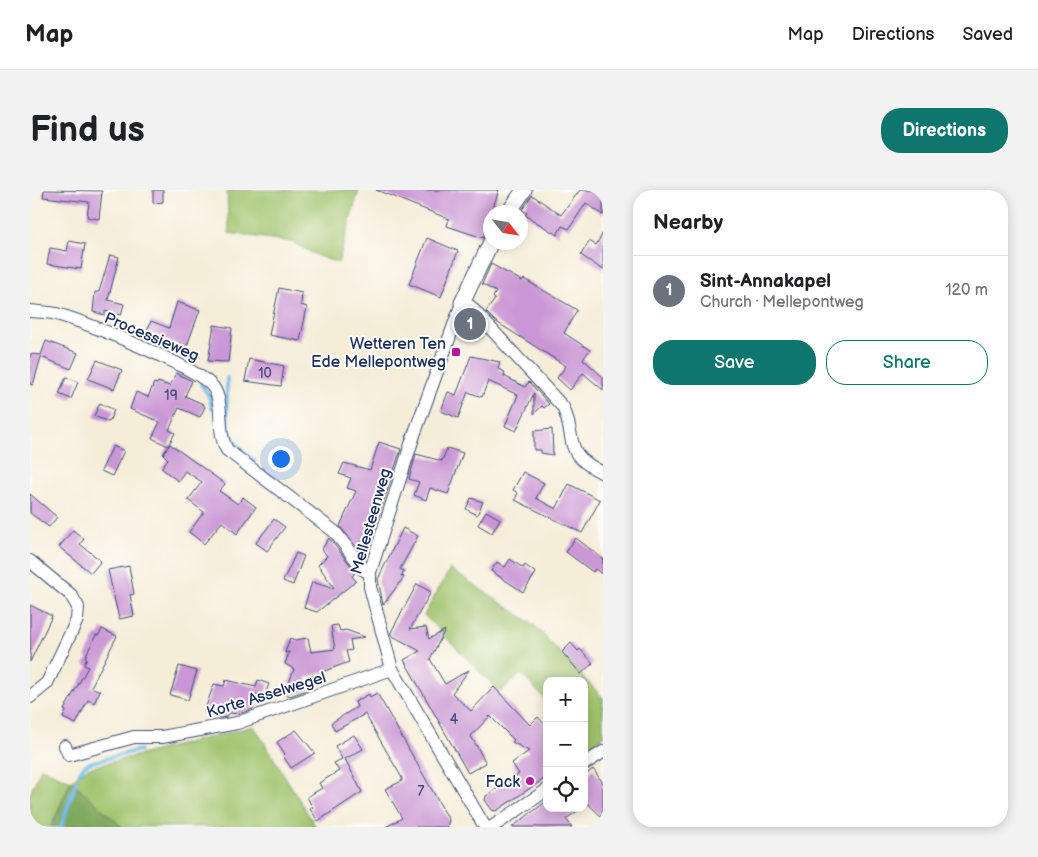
<!DOCTYPE html>
<meta charset="utf-8">
<style>
:root{--surface:#fff;--page:#f2f2f2;--text:#202124;--muted:#757577;--line:#e0e0e0;--accent:#0f766e}
body{margin:0;font-family:"Balsamiq Sans",sans-serif;background:var(--page);color:var(--text)}
.controls{position:absolute;right:15px;bottom:15px;display:grid;overflow:hidden;border-radius:10px;box-shadow:0 2px 12px #0003}
.controls button{width:45px;height:45px;display:grid;place-items:center;padding:0;border:0;border-bottom:1px solid var(--line);background:var(--surface);color:var(--text);font:25px sans-serif}
.compass{position:absolute;left:453px;top:15px;width:45px;height:45px;border-radius:50%;background:var(--surface);box-shadow:0 2px 12px #0003;rotate:121deg}
.you{position:absolute;left:250px;top:268px;width:18px;height:18px;margin:-12px;border:4px solid #fff;border-radius:50%;background:#1a73e8;box-shadow:0 0 0 8px #1a73e833}
.badge{display:grid;place-items:center;width:32px;height:32px;border-radius:50%;background:var(--accent);color:#fff;font-size:16px;font-weight:700}
.pin{position:absolute;translate:-50% -50%;border:2px solid #fff;box-shadow:0 1px 5px #0006}
.list{margin:0;padding:0;list-style:none}
h2{display:flex;justify-content:space-between;align-items:center;height:65px;margin:0;padding:0 20px;font-size:21px}
h2 small{font-size:16px;font-weight:400;color:var(--muted)}
.list li{display:grid;grid-template-columns:32px 1fr auto;gap:15px;align-items:center;box-sizing:border-box;height:70px;padding:0 20px;border-top:1px solid var(--line)}
.list b{display:block;font-size:19px;white-space:nowrap}
.list p{margin:0;font-size:16px;white-space:nowrap;color:var(--muted)}
.list em{font-size:16px;font-style:normal;color:var(--muted)}
.actions{display:flex;gap:10px;padding:15px 20px}
.actions a{flex:1;padding:11px 0;border:1px solid var(--accent);border-radius:20px;text-align:center;font-size:18px;color:var(--accent)}
.actions .main{background:var(--accent);color:#fff}
.icon{flex:none;width:28px;height:28px;fill:none;stroke:currentColor;stroke-width:2;stroke-linecap:round;stroke-linejoin:round}
.map{position:relative;flex:none;width:573px;height:637px;overflow:hidden;border-radius:20px}
header{display:flex;align-items:center;gap:30px;box-sizing:border-box;height:70px;padding:0 25px;background:var(--surface);border-bottom:1px solid var(--line)}
header strong{font-size:24px}
nav{display:flex;gap:28px;margin-inline-start:auto;font-size:18px}
.intro{display:flex;align-items:center;justify-content:space-between;box-sizing:border-box;height:120px;padding:0 30px}
h1{margin:0;font-size:35px}
.button{padding:12px 22px;border-radius:20px;background:var(--accent);color:#fff;font-size:18px;font-weight:700}
main{display:flex;gap:30px;padding:0 30px}
aside{flex:1;background:var(--surface);border-radius:20px;box-shadow:0 2px 12px #0003}
.map>svg:first-child{display:block}
.green{fill:#9fc26b;stroke:#5d7864}
.forest{fill:#7fa85f;stroke:#4d6c5e}
.lines{fill:none;stroke-linecap:round;stroke-linejoin:round}
.stream{stroke:#71bcea;stroke-width:4}
.building{fill:#ca96d5}
.minor-casing{stroke:#3c4c70;stroke-width:14}
.tertiary-casing{stroke:#3c4c70;stroke-width:17}
.minor{stroke:#fff;stroke-width:12}
.tertiary{stroke:#fff;stroke-width:15}
.poi-dot{fill:#b5179e;stroke:#fdfcf7;stroke-width:2}
.labels{text-anchor:middle;stroke-width:4;stroke-linejoin:round;paint-order:stroke}
.number-label{font-size:14px;fill:#47497c}
.street-label{font-size:16px;fill:#1b2f5e;stroke:#fdfcf7}
.poi-label{font-size:16px;fill:#1b2f5e;stroke:#fdfcf7;text-anchor:end}
</style>
<header>
<strong>Map</strong>
<nav><a>Map</a><a>Directions</a><a>Saved</a></nav>
</header>
<div class="intro"><h1>Find us</h1><a class="button">Directions</a></div>
<main>
<div class="map">
<svg width="573" height="637" viewBox="0 0 573 637">
<rect width="100%" height="100%" fill="#fdfcf7"/>
<filter id="ink" filterUnits="userSpaceOnUse"><feTurbulence type="fractalNoise" baseFrequency=".02" numOctaves="2"/><feDisplacementMap in="SourceGraphic" scale="10" xChannelSelector="R" yChannelSelector="G"/><feConvolveMatrix kernelMatrix="1 2 1 2 8 2 1 2 1" color-interpolation-filters="sRGB"/></filter>
<filter id="wash" filterUnits="userSpaceOnUse"><feTurbulence type="fractalNoise" baseFrequency=".0096" numOctaves="4" result="noise"/><feDisplacementMap in="SourceGraphic" scale="20" xChannelSelector="R" yChannelSelector="G"/><feGaussianBlur stdDeviation="1.12" result="paint"/><feColorMatrix in="noise" values="0 0 0 0 0 0 0 0 0 0 0 0 0 0 0 0 0 1.4 0 .05"/><feComposite in="paint" operator="in"/></filter>
<g filter="url(#wash)">
<rect width="100%" height="100%" fill="#f6edd9"/>
<g class="green">
<polygon points="197,0 329,0 308,73 288,66 262,52 199,43"/>
<polygon points="420,379 503,434 573,508 573,547 559,557 554,552 554,491 517,491 517,511 491,484 470,502 394,425"/>
<polygon points="224,536 286,637 92,637 41,591 21,637 0,637 0,604 11,578 41,591 58,578"/>
</g>
<polygon class="forest" points="41,591 92,637 21,637"/>
<g class="lines">
<g class="stream">
<path d="M197 188C198 227 190 247 225 271"/>
<polyline points="171,194 179,206 182,218"/>
<polyline points="49,584 54,576 59,573 110,560"/>
<polyline points="31,637 46,592"/>
</g>
</g>
<g id="blocks">
<g class="building">
<polygon points="14,0 72,1 69,29 57,27 59,12 13,7"/>
<polygon points="123,0 133,0 133,12 123,13"/>
<polygon points="346,0 469,0 453,48 417,36 419,29"/>
<polygon points="550,0 573,0 573,25 556,13 539,39 532,36 527,45 495,25 497,23 492,20 502,5 531,25"/>
<polygon points="573,43 573,80 551,65 559,51 566,55"/>
<polygon points="397,48 428,61 411,107 379,94"/>
<polygon points="39,51 55,54 51,79 17,74 20,58 37,61"/>
<polygon points="80,65 89,67 78,110 94,114 91,125 75,121 75,125 63,122 65,102 69,102"/>
<polygon points="461,74 492,91 494,89 547,120 534,143 560,160 553,169 573,187 573,200 553,183 540,200 527,188 536,176 465,131 456,122 465,109 463,107 466,102 452,94"/>
<polygon points="249,98 272,103 271,115 277,117 270,151 239,145"/>
<polygon points="147,112 170,120 155,161 146,158 147,155 117,141 121,131 139,138"/>
<polygon points="184,135 202,138 198,172 178,171"/>
<polygon points="16,151 48,163 41,179 11,167 3,195 0,194 0,164 11,165"/>
<polygon points="441,166 470,172 468,179 475,182 474,186 495,197 499,192 519,214 514,218 512,216 504,224 504,203 486,241 475,236 488,205 458,191 452,207 438,202 428,228 411,221 418,202 426,205"/>
<polygon points="219,169 254,176 251,196 215,191"/>
<polygon points="67,170 92,180 84,199 58,189"/>
<polygon points="146,183 162,191 155,206 173,214 175,217 170,227 149,218 139,240 145,243 138,256 122,248 130,232 100,219 106,202 118,207 124,193 127,194 128,192 140,196"/>
<polygon points="36,187 48,192 41,209 29,204"/>
<polygon points="70,213 84,220 79,232 64,226"/>
<polygon points="522,239 523,265 511,263 511,260 504,260 504,241"/>
<polygon points="349,252 371,259 335,368 310,336 326,301 317,298 321,288 309,284 314,273 340,280"/>
<polygon points="140,254 195,294 189,301 208,314 213,307 226,317 207,344 192,332 174,354 159,342 174,322 158,310 172,292 155,281 148,291 131,278 138,269 133,264"/>
<polygon points="83,256 94,261 82,286 71,281"/>
<polygon points="417,258 433,263 418,304 400,298 396,310 384,305 389,292 379,289 386,264 412,271"/>
<polygon points="493,282 514,293 506,308 526,319 539,294 570,310 552,343 485,310 488,303 483,300"/>
<polygon points="0,304 27,327 19,337 0,323"/>
<polygon points="441,308 453,312 447,325 436,319"/>
<polygon points="456,321 470,329 462,343 448,335"/>
<polygon points="244,329 255,337 237,361 226,353"/>
<polygon points="373,338 388,346 370,379 374,381 371,386 374,387 353,415 348,389"/>
<polygon points="43,340 54,349 50,354 71,371 61,383 29,357"/>
<polygon points="299,348 326,382 322,386 326,391 287,422 274,418 282,392 305,399 288,375 297,366 292,359"/>
<polygon points="546,348 573,369 573,385 565,379 563,382 536,362"/>
<polygon points="266,363 274,366 263,395 253,391"/>
<polygon points="480,369 493,378 495,375 506,383 493,402 461,381 467,372 475,377"/>
<polygon points="99,376 104,404 100,405 104,426 89,429 78,380"/>
<polygon points="387,394 401,402 380,439 396,437 399,449 415,440 400,469 415,494 439,480 422,503 441,521 464,497 500,535 508,527 517,537 517,587 466,621 462,620 455,610 456,606 489,584 482,573 499,561 482,552 484,550 460,526 441,546 456,573 438,583 374,470 390,461 361,445 361,442"/>
<polygon points="0,415 22,426 0,472"/>
<polygon points="308,435 310,441 316,440 335,447 320,450 322,460 316,461 319,472 276,488 280,499 260,506 255,504 264,479 255,474 259,462 255,463 260,448 265,450 278,448 281,462 305,459 301,436"/>
<polygon points="72,439 87,446 61,497 70,501 64,513 58,510 46,534 33,528 36,521 34,520 58,477 54,475 57,468 55,467 66,445 69,445"/>
<polygon points="541,453 548,461 550,459 563,473 551,484 532,462"/>
<polygon points="149,476 167,481 158,510 140,505"/>
<polygon points="196,490 226,497 228,490 239,494 234,507 226,504 223,519 209,524 198,523 196,527 190,528 174,522 184,494 194,496"/>
<polygon points="347,503 419,630 417,637 356,637 372,628 355,599 372,591 372,588 335,524 305,541 301,533 327,517 325,512 339,504 340,507"/>
<polygon points="266,540 285,563 261,578 253,566 255,564 247,552"/>
<polygon points="324,545 333,559 315,569 332,602 288,631 280,619 283,618 277,607 292,598 289,593 309,581 304,573 312,569 305,556"/>
<polygon points="563,579 573,593 573,628 554,610 554,586"/>
<polygon points="517,611 517,618 552,618 536,629 542,637 482,637"/>
</g>
</g>
</g>
<g filter="url(#ink)">
<use href="#blocks" fill-opacity="0" stroke="#3c4c70" stroke-width="1"/>
<g class="lines">
<g class="minor-casing">
<g id="minor">
<path d="M0 121C10 122 21 122 30 125 57 133 169 178 183 197 195 214 186 241 197 260L305 342 334 380 340 382"/>
<polyline points="0,371 41,405 48,417 47,430 17,493 0,507"/>
<polyline points="35,556 39,565 104,547 132,547 207,533 362,479"/>
<polyline points="554,574 573,562"/>
<path d="M455 637 362 479 340 397V382L384 245 432 113 440 116 533 217C548 252 531 262 573 283"/>
<polyline points="462,637 517,600"/>
</g>
</g>
<g class="tertiary-casing">
<g id="tertiary">
<polyline points="479,22 494,0"/>
<polyline points="432,113 461,52"/>
</g>
</g>
<use href="#minor" class="minor"/>
<use href="#tertiary" class="tertiary"/>
</g>
</g>
<g class="poi-dot">
<rect x="421" y="157" width="10" height="10" rx="2.5"/>
<circle cx="500" cy="591" r="5"/>
</g>
<g class="labels">
<g class="number-label">
<text x="235" y="188">10</text>
<text x="141" y="210">19</text>
<text x="424" y="534">4</text>
<text x="391" y="606">7</text>
</g>
<g class="street-label">
<text transform="translate(122 146) rotate(23)" y="6">Processieweg</text>
<text transform="translate(340 331) rotate(-74)" y="6">Mellesteenweg</text>
<text transform="translate(236 504) rotate(-17)" y="6">Korte Asselwegel</text>
</g>
<g class="poi-label">
<text x="416" y="159">Wetteren Ten<tspan x="416" dy="18">Ede Mellepontweg</tspan></text>
<text x="490" y="597">Fack</text>
</g>
</g>
</svg>
<div class="controls">
<button>+</button>
<button>−</button>
<button><svg class="icon" aria-label="locate" viewBox="0 0 24 24"><circle cx="12" cy="12" r="6"/><path d="M12 2v4M12 18v4M2 12h4M18 12h4"/></svg></button>
</div>
<svg class="compass" viewBox="-18 -18 36 36"><path d="M0-13l5 13h-10z" fill="#e53935"/><path d="M0 13l5-13h-10z" fill="#757577"/></svg>
<div class="you"></div>
<div class="pin badge" style="left:440px;top:134px;background:#6b7280">1</div>
</div>
<aside>
<h2>Nearby<small></small></h2>
<ul class="list">
<li><span class="badge" style="background:#6b7280">1</span><div><b>Sint-Annakapel</b><p>Church · Mellepontweg</p></div><em>120 m</em></li>
</ul>
<div class="actions"><a class="main">Save</a><a>Share</a></div>
</aside>
</main>
